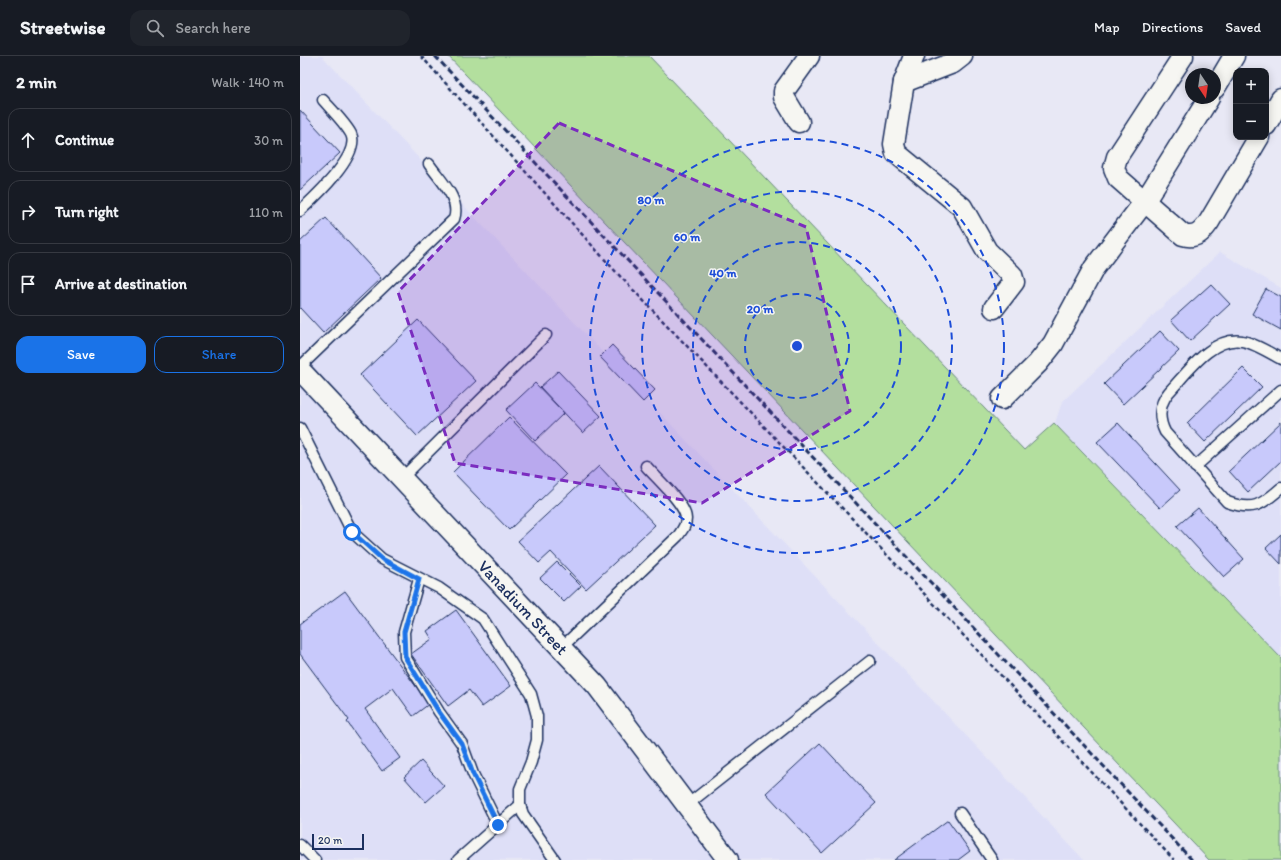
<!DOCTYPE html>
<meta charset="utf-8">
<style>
:root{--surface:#171b24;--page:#20242c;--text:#f1f3f6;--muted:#9ea1a6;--line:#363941;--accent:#1a73e8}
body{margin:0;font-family:Itim,sans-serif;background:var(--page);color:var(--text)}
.controls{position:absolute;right:12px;top:12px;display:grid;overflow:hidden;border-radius:8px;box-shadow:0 2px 10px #0003}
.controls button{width:36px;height:36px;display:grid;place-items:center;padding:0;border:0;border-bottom:1px solid var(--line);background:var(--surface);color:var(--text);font:20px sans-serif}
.compass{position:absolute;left:885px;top:12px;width:36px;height:36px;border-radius:50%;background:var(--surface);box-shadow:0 2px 10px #0003;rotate:167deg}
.scale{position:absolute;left:12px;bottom:10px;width:52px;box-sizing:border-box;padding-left:4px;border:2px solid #1b2f5e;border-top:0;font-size:11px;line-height:14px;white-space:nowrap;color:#1b2f5e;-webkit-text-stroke:3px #f6f6f2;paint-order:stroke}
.stop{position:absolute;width:12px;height:12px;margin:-9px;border:3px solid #1a73e8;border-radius:50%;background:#fff}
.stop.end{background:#1a73e8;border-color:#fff;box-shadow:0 1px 4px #0008}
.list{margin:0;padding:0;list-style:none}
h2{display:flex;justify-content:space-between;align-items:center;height:52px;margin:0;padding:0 16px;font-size:17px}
h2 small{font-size:13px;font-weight:400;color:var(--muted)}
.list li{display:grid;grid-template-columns:26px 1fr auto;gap:12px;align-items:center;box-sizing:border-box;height:64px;margin:0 8px 8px;padding:0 8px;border:1px solid var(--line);border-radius:12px}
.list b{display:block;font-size:15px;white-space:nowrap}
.list em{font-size:13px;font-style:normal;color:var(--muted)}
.actions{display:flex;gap:8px;padding:12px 16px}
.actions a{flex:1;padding:9px 0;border:1px solid var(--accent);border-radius:12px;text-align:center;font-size:14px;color:var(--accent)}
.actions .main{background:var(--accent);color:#fff}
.icon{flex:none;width:22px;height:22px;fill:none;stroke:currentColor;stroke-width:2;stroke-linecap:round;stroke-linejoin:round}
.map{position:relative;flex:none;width:981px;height:804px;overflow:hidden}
header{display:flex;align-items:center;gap:24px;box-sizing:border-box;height:56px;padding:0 20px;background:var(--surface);border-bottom:1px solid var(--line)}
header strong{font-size:19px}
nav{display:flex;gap:22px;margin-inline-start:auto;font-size:14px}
.search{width:280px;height:36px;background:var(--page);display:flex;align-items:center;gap:10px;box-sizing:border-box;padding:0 14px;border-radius:12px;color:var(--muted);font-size:15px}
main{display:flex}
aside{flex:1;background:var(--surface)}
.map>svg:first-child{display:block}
.built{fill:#dedff7}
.green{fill:#b3df9e;stroke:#67877e}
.building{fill:#c8c9fb;stroke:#1b2f5e}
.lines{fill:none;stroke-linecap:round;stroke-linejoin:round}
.lane-casing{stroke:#1b2f5e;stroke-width:13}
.street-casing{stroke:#1b2f5e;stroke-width:23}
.path{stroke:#1b2f5e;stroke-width:2.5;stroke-dasharray:4 3;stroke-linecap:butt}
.lane{stroke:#f6f6f2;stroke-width:10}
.street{stroke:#f6f6f2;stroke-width:20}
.rail{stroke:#1b2f5e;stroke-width:3;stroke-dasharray:6 3;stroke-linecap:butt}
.route{stroke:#1a73e8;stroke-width:5}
.marked{fill:#7b2cbf;fill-opacity:0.2;stroke:#7b2cbf;stroke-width:3;stroke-dasharray:8 5;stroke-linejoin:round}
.ring{fill:none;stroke:#1d4ed8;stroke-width:2;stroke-dasharray:7 5}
.labels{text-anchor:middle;stroke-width:3;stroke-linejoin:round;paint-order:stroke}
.street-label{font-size:17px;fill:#1b2f5e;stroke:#f6f6f2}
.centre{fill:#1d4ed8;stroke:#f6f6f2;stroke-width:2}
.ring-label{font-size:12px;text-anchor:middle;font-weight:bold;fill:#1d4ed8;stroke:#f6f6f2;stroke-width:3;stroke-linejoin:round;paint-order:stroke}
</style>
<header>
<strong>Streetwise</strong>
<div class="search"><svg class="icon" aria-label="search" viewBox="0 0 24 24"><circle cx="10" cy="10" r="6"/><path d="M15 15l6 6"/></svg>Search here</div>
<nav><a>Map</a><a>Directions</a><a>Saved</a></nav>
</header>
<main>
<aside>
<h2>2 min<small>Walk · 140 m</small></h2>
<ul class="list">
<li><svg class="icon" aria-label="ahead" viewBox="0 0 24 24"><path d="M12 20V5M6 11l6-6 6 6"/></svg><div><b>Continue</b></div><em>30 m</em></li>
<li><svg class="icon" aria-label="right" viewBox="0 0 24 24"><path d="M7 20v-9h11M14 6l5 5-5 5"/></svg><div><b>Turn right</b></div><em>110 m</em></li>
<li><svg class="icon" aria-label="arrive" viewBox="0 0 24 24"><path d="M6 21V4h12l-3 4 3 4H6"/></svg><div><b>Arrive at destination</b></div></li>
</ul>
<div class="actions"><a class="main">Save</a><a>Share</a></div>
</aside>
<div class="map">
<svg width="981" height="804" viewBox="0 0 981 804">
<rect width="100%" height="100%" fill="#e8e8f5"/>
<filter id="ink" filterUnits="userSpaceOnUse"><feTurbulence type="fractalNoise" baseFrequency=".025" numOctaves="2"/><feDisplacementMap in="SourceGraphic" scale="8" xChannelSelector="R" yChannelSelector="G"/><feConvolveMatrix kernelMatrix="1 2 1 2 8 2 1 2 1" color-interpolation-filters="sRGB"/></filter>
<g filter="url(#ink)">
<g class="built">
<polygon points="0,0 22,0 784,804 0,804"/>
<polygon points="920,196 981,232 981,602 755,367 762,346"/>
</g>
<polygon class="green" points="148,0 349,0 724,394 754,367 981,602 981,804 909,804"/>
<g class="building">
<polygon points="0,54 40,97 0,134"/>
<polygon points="26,162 81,222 23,277 0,252 0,186"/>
<polygon points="911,228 930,248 890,285 871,264"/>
<polygon points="966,233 981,241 981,274 952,258"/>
<polygon points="118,264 176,325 117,380 60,319"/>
<polygon points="860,275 879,295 823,348 804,328"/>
<polygon points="312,289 355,334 343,346 300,301"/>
<polygon points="943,312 962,331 905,386 887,367"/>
<polygon points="258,315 301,360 283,377 240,331"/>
<polygon points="235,327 264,357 235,385 206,354"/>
<polygon points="209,361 266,419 209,474 153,416"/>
<polygon points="981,366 981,405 948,436 929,415"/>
<polygon points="818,367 880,434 860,452 797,386"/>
<polygon points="299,410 355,469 286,533 251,496 239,507 218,485"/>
<polygon points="898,452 944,503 924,521 877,470"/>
<polygon points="981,478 981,508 966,492"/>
<polygon points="257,506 281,530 264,546 240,522"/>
<polygon points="45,535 129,648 113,660 93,632 65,653 100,702 82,715 47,666 49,664 0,598 0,568"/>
<polygon points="156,554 211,630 182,651 169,634 148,650 111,598 132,583 127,575"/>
<polygon points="520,687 576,747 522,797 466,737"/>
<polygon points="121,705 144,730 126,746 104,721"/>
<polygon points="648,764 670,795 658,804 594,804"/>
</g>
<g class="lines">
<g class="lane-casing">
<g id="lane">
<path d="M0 155C14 142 61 99 51 78 45 67 31 53 23 44"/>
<path d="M981 303C972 298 952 286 942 285 912 280 887 317 869 336 859 348 858 362 865 376L927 446C953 455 961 450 981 432"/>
<path d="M0 311 154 163C161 143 140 124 129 108"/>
<polyline points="0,372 52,476 82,503 139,532 183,563 231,638 237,660 237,684 231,706 220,733 220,749 223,758 255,804"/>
<polyline points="895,411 981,334"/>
<polyline points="102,422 246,279"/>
<polyline points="119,523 104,576 105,601 139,656 162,688 173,718 198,769"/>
<path d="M261 592 378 480C382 474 386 470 386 463 386 448 356 422 346 410"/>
<polyline points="387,749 570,605"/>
<polyline points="660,757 692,804"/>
<polyline points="0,789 15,804"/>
<polyline points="158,804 220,749"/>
</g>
</g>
<g class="street-casing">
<g id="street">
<polyline points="614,0 604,26 594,88 596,97 662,151 687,195 712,219 714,226 694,252"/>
<path d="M883 0 817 101 814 112 818 122 883 179C896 183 902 176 909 166L959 81"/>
<polyline points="604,26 653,7 662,0"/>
<polyline points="915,32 934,0"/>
<polyline points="499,66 484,41 484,35 509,0"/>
<polyline points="966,69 981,43"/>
<path id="s1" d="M0 314 297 630 428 804"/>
<polyline points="702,343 738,307 753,288 794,212 845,145 909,42"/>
</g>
</g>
<polyline class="path" points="121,0 317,217 634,548 874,804"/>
<use href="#lane" class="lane"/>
<use href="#street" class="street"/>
<polyline class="rail" points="135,0 892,804"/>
</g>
</g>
<g class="lines" filter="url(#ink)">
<polyline class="route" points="52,476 82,503 119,523 104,576 105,601 139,656 162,688 173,718 198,769"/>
</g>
<path class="marked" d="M259 67 506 171 550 355 402 447 155 407 98 236Z"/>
<g class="ring">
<circle cx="497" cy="290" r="52"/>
<circle cx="497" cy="290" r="104"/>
<circle cx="497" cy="290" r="155"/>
<circle cx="497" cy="290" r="207"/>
</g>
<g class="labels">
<g class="street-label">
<text dy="6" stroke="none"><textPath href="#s1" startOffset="326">Vanadium Street</textPath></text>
</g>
</g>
<circle cx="497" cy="290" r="6" class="centre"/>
<g class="ring-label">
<text x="351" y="148">80 m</text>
<text x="387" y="185">60 m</text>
<text x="423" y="221">40 m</text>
<text x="460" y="257">20 m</text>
</g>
</svg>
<div class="controls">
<button>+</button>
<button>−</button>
</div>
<svg class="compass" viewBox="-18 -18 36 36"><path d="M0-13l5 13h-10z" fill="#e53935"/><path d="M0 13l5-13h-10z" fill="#9ea1a6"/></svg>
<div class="scale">20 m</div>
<div class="stop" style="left:52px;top:476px"></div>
<div class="stop end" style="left:198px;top:769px"></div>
</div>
</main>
